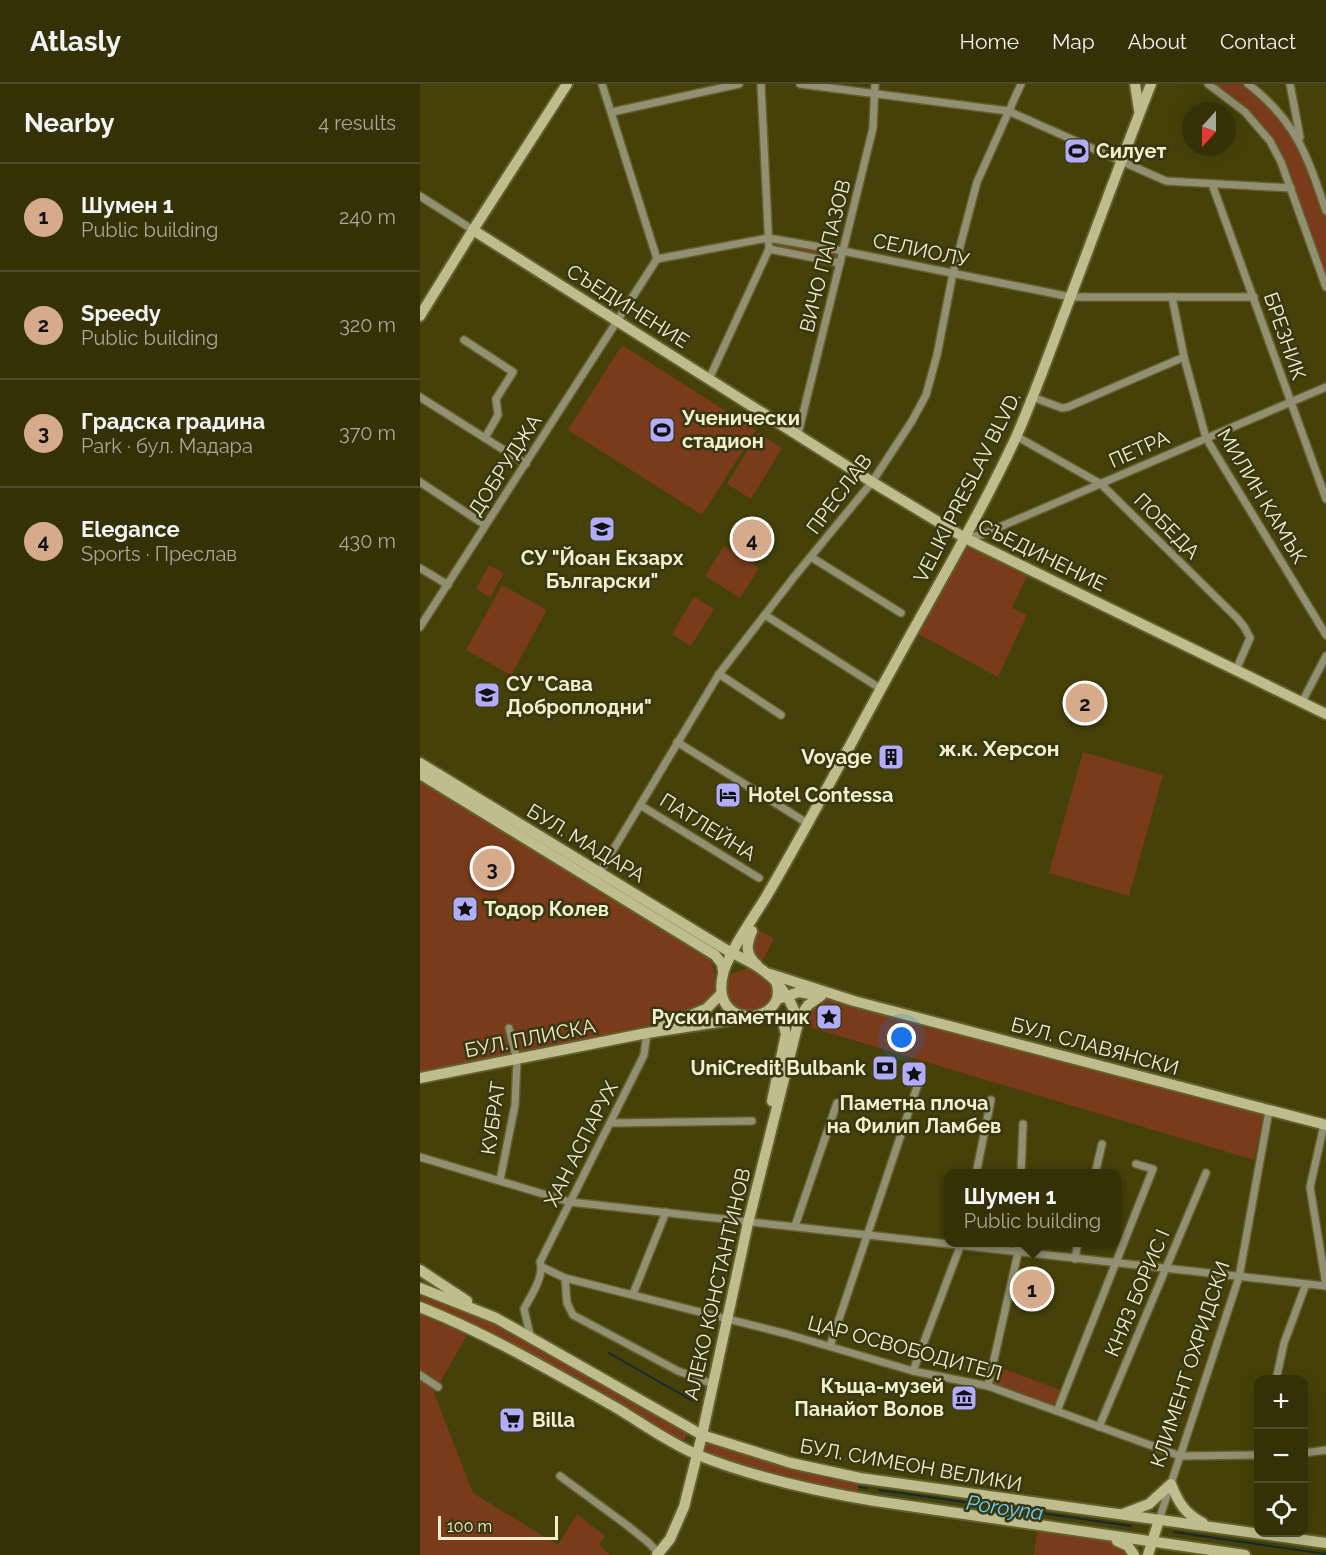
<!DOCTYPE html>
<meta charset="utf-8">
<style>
:root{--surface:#343106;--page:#3f3d14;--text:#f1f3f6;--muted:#a9a99b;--line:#4e4c28;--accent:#d6ab8b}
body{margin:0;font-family:Raleway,sans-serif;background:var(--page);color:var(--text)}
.controls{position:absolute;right:18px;bottom:18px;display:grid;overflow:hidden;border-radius:12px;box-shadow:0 6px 24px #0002}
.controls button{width:54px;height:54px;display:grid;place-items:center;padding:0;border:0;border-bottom:2px solid var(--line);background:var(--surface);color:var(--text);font:30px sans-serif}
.compass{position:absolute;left:762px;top:18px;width:54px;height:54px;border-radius:50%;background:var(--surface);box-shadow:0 6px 24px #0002;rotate:201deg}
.scale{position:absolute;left:18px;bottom:15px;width:120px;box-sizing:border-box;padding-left:6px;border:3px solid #f1f0cc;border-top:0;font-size:16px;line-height:21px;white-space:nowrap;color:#f1f0cc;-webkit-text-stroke:4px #393711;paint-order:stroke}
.you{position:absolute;left:482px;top:954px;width:21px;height:21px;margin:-15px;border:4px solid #fff;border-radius:50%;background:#1a73e8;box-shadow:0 0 0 9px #1a73e833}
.badge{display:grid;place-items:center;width:39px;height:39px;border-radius:50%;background:var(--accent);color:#111;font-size:20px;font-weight:700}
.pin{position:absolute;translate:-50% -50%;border:3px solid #fff;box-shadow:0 2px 6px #0006}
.popup{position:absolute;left:524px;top:1085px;width:177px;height:78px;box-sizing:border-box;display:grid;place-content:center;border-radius:12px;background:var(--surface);filter:drop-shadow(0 2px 4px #0005);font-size:20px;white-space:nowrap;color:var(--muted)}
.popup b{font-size:22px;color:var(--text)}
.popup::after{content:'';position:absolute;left:50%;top:100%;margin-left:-12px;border:12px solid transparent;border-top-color:var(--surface)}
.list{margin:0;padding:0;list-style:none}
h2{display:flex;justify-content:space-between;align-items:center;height:78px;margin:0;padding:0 24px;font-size:26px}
h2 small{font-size:20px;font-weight:400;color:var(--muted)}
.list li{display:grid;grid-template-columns:39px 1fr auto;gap:18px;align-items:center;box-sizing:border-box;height:108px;padding:0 24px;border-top:2px solid var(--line)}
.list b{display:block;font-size:22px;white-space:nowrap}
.list p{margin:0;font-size:20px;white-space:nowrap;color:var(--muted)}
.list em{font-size:20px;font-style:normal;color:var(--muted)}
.icon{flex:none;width:33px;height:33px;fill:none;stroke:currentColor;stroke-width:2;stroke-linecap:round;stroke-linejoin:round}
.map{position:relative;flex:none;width:906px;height:1471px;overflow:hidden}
header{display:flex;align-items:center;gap:36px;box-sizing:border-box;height:84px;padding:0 30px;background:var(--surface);border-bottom:2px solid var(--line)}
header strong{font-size:28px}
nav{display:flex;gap:33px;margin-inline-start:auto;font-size:21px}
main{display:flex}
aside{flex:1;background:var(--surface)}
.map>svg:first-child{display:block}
.green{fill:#793b1a}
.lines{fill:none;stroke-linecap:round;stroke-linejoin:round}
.stream{stroke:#142a33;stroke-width:2}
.street-casing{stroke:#64602b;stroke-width:10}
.secondary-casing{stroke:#64602b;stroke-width:14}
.street{stroke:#919073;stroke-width:7}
.secondary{stroke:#bfbd8e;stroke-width:10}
.labels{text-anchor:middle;stroke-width:5;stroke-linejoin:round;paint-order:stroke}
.poi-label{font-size:20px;font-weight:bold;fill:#f1f0cc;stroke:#393711;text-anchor:start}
.street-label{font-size:20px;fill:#f1f0cc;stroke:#393711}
.neighbourhood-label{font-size:21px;font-weight:bold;fill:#f1f0cc;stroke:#393711}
.water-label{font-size:21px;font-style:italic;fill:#66d1fa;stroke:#393711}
</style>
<header>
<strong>Atlasly</strong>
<nav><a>Home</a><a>Map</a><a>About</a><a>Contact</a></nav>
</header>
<main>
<aside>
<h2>Nearby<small>4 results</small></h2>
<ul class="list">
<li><span class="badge">1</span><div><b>Шумен 1</b><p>Public building</p></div><em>240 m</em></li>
<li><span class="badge">2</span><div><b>Speedy</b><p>Public building</p></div><em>320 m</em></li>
<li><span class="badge">3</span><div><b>Градска градина</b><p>Park · бул. Мадара</p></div><em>370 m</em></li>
<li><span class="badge">4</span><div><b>Elegance</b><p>Sports · Преслав</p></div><em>430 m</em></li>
</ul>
</aside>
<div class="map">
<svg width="906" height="1471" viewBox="0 0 906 1471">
<rect width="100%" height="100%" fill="#454108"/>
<g class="green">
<polygon points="788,0 828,0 871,43 906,127 906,203 871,104 839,42"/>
<polygon points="348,154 423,167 420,179 349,165"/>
<polygon points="202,261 336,346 282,431 148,346"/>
<polygon points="338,349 362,364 331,415 307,400"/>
<polygon points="545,454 610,485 592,524 607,531 578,593 493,547"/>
<polygon points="304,462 339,484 320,514 285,492"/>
<polygon points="69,481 84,489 70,513 56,505"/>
<polygon points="82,501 127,526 91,591 46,566"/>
<polygon points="274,513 294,525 271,562 252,550"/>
<polygon points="663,668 743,691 709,812 629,789"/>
<path d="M0 695 288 872C297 885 300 909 285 920 277 927 263 927 253 931 241 935 231 942 218 946L0 988Z"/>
<polygon points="336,845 354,854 341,880 331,868"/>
<path d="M328 884 335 886 354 905 352 918C339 926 330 930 315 925L304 909 311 890Z"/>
<polygon points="402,915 471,930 844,1029 834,1076 386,942 384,938 389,924"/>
<path d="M0 1207 73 1236 268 1347 263 1359C177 1309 94 1257 3 1218L0 1215Z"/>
<polygon points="0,1223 51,1244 14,1309 53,1409 138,1461 157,1430 185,1452 179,1461 191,1471 0,1471"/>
<polygon points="573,1281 646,1308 637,1327 568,1302"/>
<polygon points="282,1351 440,1394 437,1414 277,1370"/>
<polygon points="618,1441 685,1452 714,1471 614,1471"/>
</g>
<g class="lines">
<g class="stream">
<polyline points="189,1269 273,1317"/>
<polyline points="439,1403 447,1404"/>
<polyline points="459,1406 711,1442"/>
<polyline points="754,1448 906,1470"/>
</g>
<g class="street-casing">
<g id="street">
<polyline points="182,0 237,175"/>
<polyline points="380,0 588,27 746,97 871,104"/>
<polyline points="788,0 825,28 850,57 861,78 906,203"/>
<path d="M828 0C876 37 887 71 906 127"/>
<polyline points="870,0 880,53"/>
<polyline points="192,28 319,0"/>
<polyline points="792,100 906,415"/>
<polyline points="0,112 53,146"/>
<polyline points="349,165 420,179"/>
<polyline points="752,213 764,273 786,354 906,551"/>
<polyline points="44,256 93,288 76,315 78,331 65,354"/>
<polyline points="289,295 349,165 341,0"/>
<polyline points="0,313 106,380"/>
<polyline points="612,313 642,324 648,323 764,273"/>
<polyline points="378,350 453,44 455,0"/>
<polyline points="596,352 681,400 817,534 825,544 830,554 816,586"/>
<polyline points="0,398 65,441"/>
<polyline points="545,454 561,451 906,303"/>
<polyline points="391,473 481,529"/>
<polyline points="0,484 28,501"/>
<polyline points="345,531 461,605"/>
<polyline points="0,543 237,175 348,154 423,167 651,213 834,213"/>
<polyline points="299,590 361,631"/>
<polyline points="882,618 906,572"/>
<polyline points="257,658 387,739"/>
<polyline points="220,721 339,794"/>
<polyline points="178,791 299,590 374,493 452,398 492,337 506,311 517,271 533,189 557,98 601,0"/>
<polyline points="191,1039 332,1037"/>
<polyline points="904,1041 890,1103 906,1201"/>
<polyline points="0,1073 150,1118 906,1202"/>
<polyline points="556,1090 571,1016"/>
<polyline points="601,1090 603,1040"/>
<polyline points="675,1090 682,1060"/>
<polyline points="80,1096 95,1021 97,976 89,944"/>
<polyline points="375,1142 417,1019"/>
<polyline points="655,1175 658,1158"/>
<polyline points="122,1183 145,1194 367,1250 493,1287 568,1302 760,1372 838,1371"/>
<polyline points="145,1194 147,1219 153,1231 258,1287 293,1300"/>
<polyline points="213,1210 246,1128"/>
<path d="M111 1255 104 1225C110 1213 125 1192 120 1178L224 971 227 949"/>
<polyline points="410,1262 499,997"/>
<polyline points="493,1287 541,1160"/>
<polyline points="0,1291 18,1303"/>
<polyline points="856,1296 864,1259 886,1200"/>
<polyline points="568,1302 598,1169 598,1158"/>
<polyline points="637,1327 733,1085 716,1080"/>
<polyline points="679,1343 786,1089"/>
<polyline points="884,1369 906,1366"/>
<polyline points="140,1392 208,1442 229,1459 240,1471"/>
<polyline points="739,1436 819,1193 849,1027"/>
</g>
</g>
<g class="secondary-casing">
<g id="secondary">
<polyline points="715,0 719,26"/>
<polyline points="53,146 452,398 545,454 906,630"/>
<polyline points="0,232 53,146 147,0"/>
<path d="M0 679 300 862C314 871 332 877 345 888 360 899 378 924 377 943L328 1139 282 1351 264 1423 250 1455 237 1471"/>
<polyline points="0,690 295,871 302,880 303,887"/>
<path d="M332 847C326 861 325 870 337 881"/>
<polyline points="350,890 434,917 906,1041"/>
<path d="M357 901C367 940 289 949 303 890 307 871 335 831 346 813 389 740 428 664 469 590 512 511 559 433 597 351 613 314 627 276 641 238 671 159 700 79 731 0"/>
<polyline points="361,914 379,908 395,911"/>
<polyline points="341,930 359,935 363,939 366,950 352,1017"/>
<polyline points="377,937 388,921 401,912"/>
<polyline points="242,943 286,925 301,910"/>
<polyline points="0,994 227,949 324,934"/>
<polyline points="0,1186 47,1217"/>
<polyline points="0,1204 76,1234 282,1351 371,1379 440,1394 906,1459"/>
<path d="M0 1223C68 1250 131 1287 195 1323 222 1339 249 1359 278 1371 335 1394 395 1407 455 1417L825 1471"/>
<path d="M703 1430 729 1420 751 1400C758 1418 765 1430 783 1439"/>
<polyline points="697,1457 708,1462 714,1471"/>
<polyline points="728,1471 739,1436"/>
</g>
</g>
<use href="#street" class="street"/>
<use href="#secondary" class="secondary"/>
</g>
<defs>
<g id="stadium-square" transform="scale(1.35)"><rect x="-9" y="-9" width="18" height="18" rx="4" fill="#b1adfa" stroke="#393711"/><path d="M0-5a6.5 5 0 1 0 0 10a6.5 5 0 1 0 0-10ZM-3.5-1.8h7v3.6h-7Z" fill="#111"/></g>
<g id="school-square" transform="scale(1.35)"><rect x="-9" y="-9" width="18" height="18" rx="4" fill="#b1adfa" stroke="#393711"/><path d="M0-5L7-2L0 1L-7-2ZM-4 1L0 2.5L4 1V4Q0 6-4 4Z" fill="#111"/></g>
<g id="building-square" transform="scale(1.35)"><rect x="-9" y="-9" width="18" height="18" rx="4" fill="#b1adfa" stroke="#393711"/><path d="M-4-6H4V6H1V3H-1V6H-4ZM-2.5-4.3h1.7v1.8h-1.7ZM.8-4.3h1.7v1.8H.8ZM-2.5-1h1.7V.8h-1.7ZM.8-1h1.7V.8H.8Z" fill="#111"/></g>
<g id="hotel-square" transform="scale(1.35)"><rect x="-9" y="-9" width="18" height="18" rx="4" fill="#b1adfa" stroke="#393711"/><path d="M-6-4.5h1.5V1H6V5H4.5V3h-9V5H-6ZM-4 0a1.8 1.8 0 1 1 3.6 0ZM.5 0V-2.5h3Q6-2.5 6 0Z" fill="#111"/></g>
<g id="sight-square" transform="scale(1.35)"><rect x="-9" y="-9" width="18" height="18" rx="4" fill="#b1adfa" stroke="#393711"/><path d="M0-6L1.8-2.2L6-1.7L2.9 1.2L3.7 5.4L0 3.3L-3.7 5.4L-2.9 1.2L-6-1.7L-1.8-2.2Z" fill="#111"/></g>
<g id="bank-square" transform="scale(1.35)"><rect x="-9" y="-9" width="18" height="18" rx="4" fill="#b1adfa" stroke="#393711"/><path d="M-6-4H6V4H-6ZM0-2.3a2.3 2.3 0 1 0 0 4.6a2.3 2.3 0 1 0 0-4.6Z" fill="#111"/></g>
<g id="museum-square" transform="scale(1.35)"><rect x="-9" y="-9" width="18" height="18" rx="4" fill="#b1adfa" stroke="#393711"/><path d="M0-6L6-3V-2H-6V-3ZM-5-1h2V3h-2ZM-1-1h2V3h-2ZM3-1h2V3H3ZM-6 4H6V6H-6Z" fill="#111"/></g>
<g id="supermarket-square" transform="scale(1.35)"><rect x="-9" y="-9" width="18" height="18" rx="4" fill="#b1adfa" stroke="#393711"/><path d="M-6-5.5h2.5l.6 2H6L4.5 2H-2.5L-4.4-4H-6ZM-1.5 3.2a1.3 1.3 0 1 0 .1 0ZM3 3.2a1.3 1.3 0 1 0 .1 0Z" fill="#111"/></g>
</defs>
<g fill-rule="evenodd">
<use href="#stadium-square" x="657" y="67"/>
<use href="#stadium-square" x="242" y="346"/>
<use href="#school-square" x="182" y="445"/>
<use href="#school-square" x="67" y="611"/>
<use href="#building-square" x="471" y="673"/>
<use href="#hotel-square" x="308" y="711"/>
<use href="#sight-square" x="45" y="825"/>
<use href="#sight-square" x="409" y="933"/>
<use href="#bank-square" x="465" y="984"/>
<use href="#sight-square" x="494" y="990"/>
<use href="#museum-square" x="544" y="1314"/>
<use href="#supermarket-square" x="92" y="1336"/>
</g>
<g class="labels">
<g class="poi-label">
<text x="676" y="74">Силует</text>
<text x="262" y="341">Ученически<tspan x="262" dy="23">стадион</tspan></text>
<text x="182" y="481" text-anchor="middle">СУ "Йоан Екзарх<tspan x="182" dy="23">Български"</tspan></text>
<text x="86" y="607">СУ "Сава<tspan x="86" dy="23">Доброплодни"</tspan></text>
<text x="452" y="680" text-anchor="end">Voyage</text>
<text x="328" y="718">Hotel Contessa</text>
<text x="64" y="832">Тодор Колев</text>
<text x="390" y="940" text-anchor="end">Руски паметник</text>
<text x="446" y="991" text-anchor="end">UniCredit Bulbank</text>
<text x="494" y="1026" text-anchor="middle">Паметна плоча<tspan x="494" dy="23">на Филип Ламбев</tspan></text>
<text x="524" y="1309" text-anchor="end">Къща-музей<tspan x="524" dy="23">Панайот Волов</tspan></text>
<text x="112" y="1343">Billa</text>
</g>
<g class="street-label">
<text transform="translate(501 166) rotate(12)" y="7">СЕЛИОЛУ</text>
<text transform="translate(405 172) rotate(-76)" y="7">ВИЧО ПАПАЗОВ</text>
<text transform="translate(208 222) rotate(32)" y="7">СЪЕДИНЕНИЕ</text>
<text transform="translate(865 252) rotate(71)" y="7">БРЕЗНИК</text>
<text transform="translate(719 365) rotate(-24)" y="7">ПЕТРА</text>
<text transform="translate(85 381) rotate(-57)" y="7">ДОБРУДЖА</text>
<text transform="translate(547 403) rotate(-63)" y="7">VELIKI PRESLAV BLVD.</text>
<text transform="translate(419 410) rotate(-53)" y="7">ПРЕСЛАВ</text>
<text transform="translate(842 412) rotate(59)" y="7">МИЛИН КАМЪК</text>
<text transform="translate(747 442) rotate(45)" y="7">ПОБЕДА</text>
<text transform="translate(622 471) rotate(26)" y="7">СЪЕДИНЕНИЕ</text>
<text transform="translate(288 743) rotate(32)" y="7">ПАТЛЕЙНА</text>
<text transform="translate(166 759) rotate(31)" y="7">БУЛ. МАДАРА</text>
<text transform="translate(110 954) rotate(-11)" y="7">БУЛ. ПЛИСКА</text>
<text transform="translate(675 962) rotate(15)" y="7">БУЛ. СЛАВЯНСКИ</text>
<text transform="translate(73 1034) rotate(-82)" y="7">КУБРАТ</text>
<text transform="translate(161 1060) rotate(-63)" y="7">ХАН АСПАРУХ</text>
<text transform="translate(297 1200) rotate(-77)" y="7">АЛЕКО КОНСТАНТИНОВ</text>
<text transform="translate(717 1209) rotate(-67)" y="7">КНЯЗ БОРИС I</text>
<text transform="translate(485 1264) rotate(15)" y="7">ЦАР ОСВОБОДИТЕЛ</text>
<text transform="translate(770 1280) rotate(-72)" y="7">КЛИМЕНТ ОХРИДСКИ</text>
<text transform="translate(491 1381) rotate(10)" y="7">БУЛ. СИМЕОН ВЕЛИКИ</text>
</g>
<g class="neighbourhood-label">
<text x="579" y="672">ж.к. Херсон</text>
</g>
<g class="water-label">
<text transform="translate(585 1424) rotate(8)" y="7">Poroyna</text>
</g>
</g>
</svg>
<div class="controls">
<button>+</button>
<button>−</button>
<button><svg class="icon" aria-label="locate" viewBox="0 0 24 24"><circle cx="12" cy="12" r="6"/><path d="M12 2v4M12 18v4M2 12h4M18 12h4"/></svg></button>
</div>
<svg class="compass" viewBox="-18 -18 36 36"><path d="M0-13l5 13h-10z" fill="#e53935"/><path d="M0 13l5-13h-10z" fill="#a9a99b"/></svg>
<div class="scale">100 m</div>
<div class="you"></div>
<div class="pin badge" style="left:612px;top:1205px">1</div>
<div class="popup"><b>Шумен 1</b>Public building</div>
<div class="pin badge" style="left:665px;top:619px">2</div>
<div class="pin badge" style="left:72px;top:784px">3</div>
<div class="pin badge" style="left:332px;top:455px">4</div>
</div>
</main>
